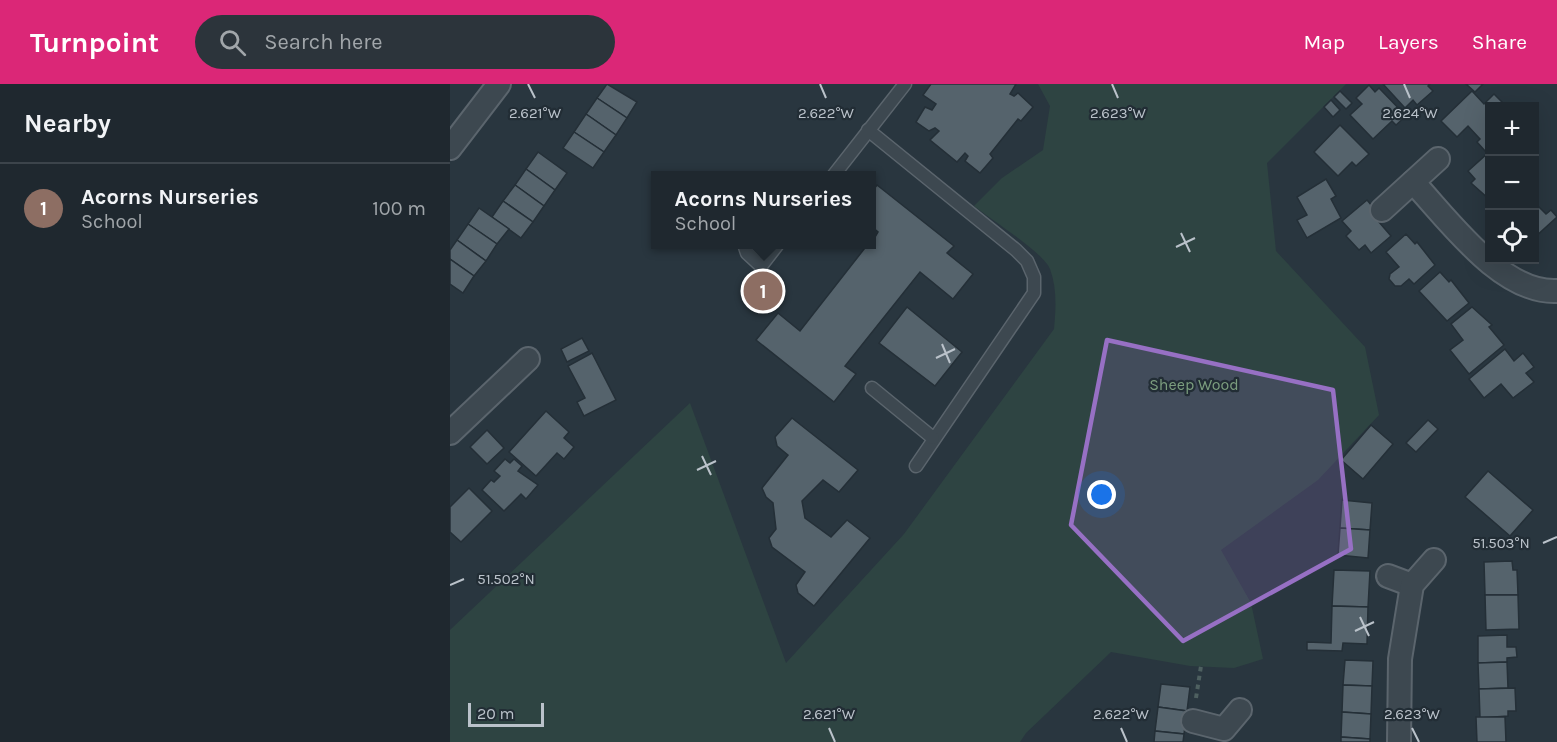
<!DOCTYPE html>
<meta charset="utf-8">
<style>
:root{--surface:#1f282f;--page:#2c343b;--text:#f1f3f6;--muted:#a1a6aa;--line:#3c444b;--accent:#db2777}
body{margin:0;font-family:Karla,sans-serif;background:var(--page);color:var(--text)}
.controls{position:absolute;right:18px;top:18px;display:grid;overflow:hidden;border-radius:0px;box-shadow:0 6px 24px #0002}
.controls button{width:54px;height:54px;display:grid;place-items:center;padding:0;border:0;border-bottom:2px solid var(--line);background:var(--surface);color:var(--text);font:30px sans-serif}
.scale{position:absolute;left:18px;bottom:15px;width:76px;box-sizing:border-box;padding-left:6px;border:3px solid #bac2ca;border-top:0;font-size:16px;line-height:21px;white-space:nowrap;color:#bac2ca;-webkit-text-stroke:4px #222d35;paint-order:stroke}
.you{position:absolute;left:652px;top:411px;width:21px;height:21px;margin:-15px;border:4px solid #fff;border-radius:50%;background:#1a73e8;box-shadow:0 0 0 9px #1a73e833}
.badge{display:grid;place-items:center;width:39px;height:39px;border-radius:50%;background:var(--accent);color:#fff;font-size:20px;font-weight:700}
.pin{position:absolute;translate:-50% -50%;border:3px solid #fff;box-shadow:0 2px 6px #0006}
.popup{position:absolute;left:201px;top:87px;width:225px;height:78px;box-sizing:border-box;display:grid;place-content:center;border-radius:0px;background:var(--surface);filter:drop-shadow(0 2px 4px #0005);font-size:20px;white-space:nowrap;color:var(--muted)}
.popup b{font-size:22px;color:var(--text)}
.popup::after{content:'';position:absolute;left:50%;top:100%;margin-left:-12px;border:12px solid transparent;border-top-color:var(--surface)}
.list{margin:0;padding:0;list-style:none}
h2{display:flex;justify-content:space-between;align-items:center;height:78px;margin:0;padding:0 24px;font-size:26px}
h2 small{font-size:20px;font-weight:400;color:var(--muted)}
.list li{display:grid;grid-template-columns:39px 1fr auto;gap:18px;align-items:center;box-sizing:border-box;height:90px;padding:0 24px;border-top:2px solid var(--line)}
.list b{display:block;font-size:22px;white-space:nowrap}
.list p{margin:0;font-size:20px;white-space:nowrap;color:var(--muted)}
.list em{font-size:20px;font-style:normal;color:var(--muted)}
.icon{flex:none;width:33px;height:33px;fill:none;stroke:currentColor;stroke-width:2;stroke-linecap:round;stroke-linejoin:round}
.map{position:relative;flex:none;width:1107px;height:658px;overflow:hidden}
header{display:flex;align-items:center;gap:36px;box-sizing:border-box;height:84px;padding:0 30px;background:var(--accent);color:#fff}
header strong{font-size:28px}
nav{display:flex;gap:33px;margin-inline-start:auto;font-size:21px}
.search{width:420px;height:54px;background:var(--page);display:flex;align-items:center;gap:15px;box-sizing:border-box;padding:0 21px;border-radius:33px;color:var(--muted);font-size:22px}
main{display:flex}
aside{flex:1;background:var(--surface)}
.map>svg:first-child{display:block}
.green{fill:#2e4442}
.building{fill:#55636c;stroke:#242f37;stroke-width:1.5}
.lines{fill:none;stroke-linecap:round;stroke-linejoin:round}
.lane-casing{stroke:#5b656d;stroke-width:15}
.street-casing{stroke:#5b656d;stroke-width:26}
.path{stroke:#4e6060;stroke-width:4;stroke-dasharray:4.5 4.5;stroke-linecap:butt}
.lane{stroke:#3d4850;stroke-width:12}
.street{stroke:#3d4850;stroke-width:22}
.marked{fill:#9770c4;fill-opacity:0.2;stroke:#9770c4;stroke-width:4.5;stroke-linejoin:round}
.ticks{fill:none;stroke:#bac2ca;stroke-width:2}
.labels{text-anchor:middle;stroke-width:4.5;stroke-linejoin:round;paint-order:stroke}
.park-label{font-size:16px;fill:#7b9d7e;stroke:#222d35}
.ticks-label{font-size:15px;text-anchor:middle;fill:#bac2ca;stroke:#222d35;stroke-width:4.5;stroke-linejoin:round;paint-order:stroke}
</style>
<header>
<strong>Turnpoint</strong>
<div class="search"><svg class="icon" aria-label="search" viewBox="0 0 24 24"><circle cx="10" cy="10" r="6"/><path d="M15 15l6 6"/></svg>Search here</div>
<nav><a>Map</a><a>Layers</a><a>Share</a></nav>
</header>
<main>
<aside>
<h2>Nearby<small></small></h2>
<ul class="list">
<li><span class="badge" style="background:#8d6e63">1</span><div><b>Acorns Nurseries</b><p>School</p></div><em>100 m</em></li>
</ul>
</aside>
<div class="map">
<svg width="1107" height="658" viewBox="0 0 1107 658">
<rect width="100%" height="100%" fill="#29363f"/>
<path class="green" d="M588 0H896L817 79 826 167 915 263 929 331 868 396 771 466 801 519 813 575 784 584 740 582 661 568 576 649 570 658H0V546L240 319 336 579 454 450 604 245C606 224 607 204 600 185 594 169 540 135 524 122L552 94 593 66 600 22Z"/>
<g class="building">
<polygon points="157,0 187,18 177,34 147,14"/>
<polygon points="481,0 566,0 560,10 564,12 568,9 583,23 571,37 568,35 540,70 543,74 530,89 515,77 518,72 515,69 507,78 480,56 489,47 485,44 479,47 466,38 475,23 482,26 486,20 473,11"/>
<polygon points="933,0 980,0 978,2 983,7 967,21 963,16 955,24"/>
<polygon points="1016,0 1033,0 1025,8"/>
<polygon points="919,1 925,8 929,4 956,32 946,41 942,37 923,55 900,31 912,20 906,14"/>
<polygon points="890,7 902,19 896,25 884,13"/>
<polygon points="1022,7 1034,20 1044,10 1056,22 1040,22 1040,64 1036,68 1027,58 1030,55 1018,42 1007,53 991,37"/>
<polygon points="147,14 177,34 166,51 136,30"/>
<polygon points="881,16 890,26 883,33 874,23"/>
<polygon points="136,30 166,51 154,68 124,48"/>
<polygon points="890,41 919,70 906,82 902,78 888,92 864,68"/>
<polygon points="124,48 154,68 143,84 113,64"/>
<polygon points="88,68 117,89 105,106 76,85"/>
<polygon points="1038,69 1040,70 1039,115 1021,99 1025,95 1018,87"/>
<polygon points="76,85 105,106 94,122 65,101"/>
<polygon points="876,95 886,112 881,115 891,134 857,154 847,136 857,131 847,113"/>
<polygon points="65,101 94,122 83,138 53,117"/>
<polygon points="427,101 504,162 497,169 523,190 503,215 470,188 395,282 406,290 384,318 306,256 328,229 350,247 418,160 421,160 428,148 421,142 421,109"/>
<polygon points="917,116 927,128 923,131 941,152 921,169 915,161 909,166 896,152 901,147 892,137"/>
<polygon points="53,117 83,138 71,154 42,133"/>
<polygon points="1084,118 1096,130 1101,126 1107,133 1084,154"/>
<polygon points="29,124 59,145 47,160 18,140"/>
<polygon points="18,140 47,160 36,177 7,156"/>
<polygon points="956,150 965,160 967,158 985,181 964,200 959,195 951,202 945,202 939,195 940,190 949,183 936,168"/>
<polygon points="7,156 36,177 24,192 0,175 0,166"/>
<polygon points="0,175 24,192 13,209 0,200"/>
<polygon points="990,188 999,198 1001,196 1019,219 997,237 969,207"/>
<polygon points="457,223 512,268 485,302 429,259"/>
<polygon points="1022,223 1042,241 1039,243 1054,261 1019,290 1000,266 1013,256 1001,240"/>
<polygon points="132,254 139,267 117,278 111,265"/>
<polygon points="1055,265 1064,277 1073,269 1084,283 1076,289 1084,298 1063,314 1051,300 1034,314 1019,295"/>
<polygon points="142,269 166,316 134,332 127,318 135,314 118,282"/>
<polygon points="96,327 119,348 114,354 124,363 114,375 107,369 86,392 59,368"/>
<polygon points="342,334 408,386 389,408 373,396 352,417 355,434 381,453 397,436 420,454 364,522 348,509 346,501 355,488 322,463 319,454 326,445 323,419 316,413 312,404 338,371 327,362 325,353"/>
<polygon points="978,336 988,345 966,368 956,359"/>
<polygon points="921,341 943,360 913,395 891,376"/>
<polygon points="37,346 54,364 37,380 20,363"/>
<polygon points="55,375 60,379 64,375 72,382 68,387 88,401 76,415 71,410 54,427 32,406 41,396 44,398 50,392 44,387"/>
<polygon points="1038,387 1083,426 1060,452 1015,413"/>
<polygon points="19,404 42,427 11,458 0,448 0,423"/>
<polygon points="892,416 922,419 920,446 890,444"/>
<polygon points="890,444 920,446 918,474 888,471"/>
<polygon points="1062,477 1063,486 1067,486 1068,511 1035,511 1034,478"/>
<polygon points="884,486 920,487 918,523 882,522"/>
<polygon points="1035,511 1068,511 1069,545 1036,546"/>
<polygon points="882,522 918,523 917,560 893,559 892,567 857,566 857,558 881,559"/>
<polygon points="1057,551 1057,563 1066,563 1067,573 1057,574 1057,578 1028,579 1028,552"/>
<polygon points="895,576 923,577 922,602 893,601"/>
<polygon points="1057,578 1058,604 1029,605 1028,579"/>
<polygon points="711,600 740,603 737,627 708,623"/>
<polygon points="893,601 922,602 921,630 892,628"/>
<polygon points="1065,604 1066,627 1058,627 1058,632 1030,634 1029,605"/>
<polygon points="708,623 737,627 734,650 705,647"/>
<polygon points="892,628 921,630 920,655 891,653"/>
<polygon points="1026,633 1055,633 1056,658 1027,658"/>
<polygon points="705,647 734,650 733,658 704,658"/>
<polygon points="891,653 920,655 920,658 891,658"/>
</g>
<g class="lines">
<g class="lane-casing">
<g id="lane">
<polyline points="418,46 566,166 577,177 584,193 584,209 466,382"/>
<polyline points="383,92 455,0"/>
<polyline points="294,160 297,169 311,182 328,160"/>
<polyline points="422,304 483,354"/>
</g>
</g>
<g class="street-casing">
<g id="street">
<polyline points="0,64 49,0"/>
<path d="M963 98C998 135 1051 210 1107 207"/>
<polyline points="932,126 988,75"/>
<polyline points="0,349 78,275"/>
<polyline points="938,492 962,501"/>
<polyline points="743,637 774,645 790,626"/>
<polyline points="949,658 950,575 962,501 984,476"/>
</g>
</g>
<polyline class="path" points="746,614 751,582"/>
<use href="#lane" class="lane"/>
<use href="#street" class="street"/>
</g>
<path class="marked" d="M657 256 883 306 901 465 733 557 621 441Z"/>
<path class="ticks" d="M78 0 85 14M370 0 376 14M662 0 668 14M954 0 960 14M731 149 740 168M726 163 745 154M492 260 500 279M486 274 505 265M252 372 261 391M247 386 266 377M1093 459 1107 453M0 501 14 495M910 533 919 552M905 547 924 538M379 644 385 658M671 644 677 658M962 644 969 658"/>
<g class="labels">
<g class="park-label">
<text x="744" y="306">Sheep Wood</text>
</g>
</g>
<g class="ticks-label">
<text x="85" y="34">2.621°W</text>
<text x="376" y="34">2.622°W</text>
<text x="668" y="34">2.623°W</text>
<text x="960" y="34">2.624°W</text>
<text x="1051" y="464">51.503°N</text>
<text x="56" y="500">51.502°N</text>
<text x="379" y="635">2.621°W</text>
<text x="671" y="635">2.622°W</text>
<text x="962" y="635">2.623°W</text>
</g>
</svg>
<div class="controls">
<button>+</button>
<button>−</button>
<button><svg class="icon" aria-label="locate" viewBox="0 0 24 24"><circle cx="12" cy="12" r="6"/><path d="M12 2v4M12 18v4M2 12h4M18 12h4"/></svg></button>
</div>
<div class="scale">20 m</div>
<div class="you"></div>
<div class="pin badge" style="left:313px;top:207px;background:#8d6e63">1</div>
<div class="popup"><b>Acorns Nurseries</b>School</div>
</div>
</main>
